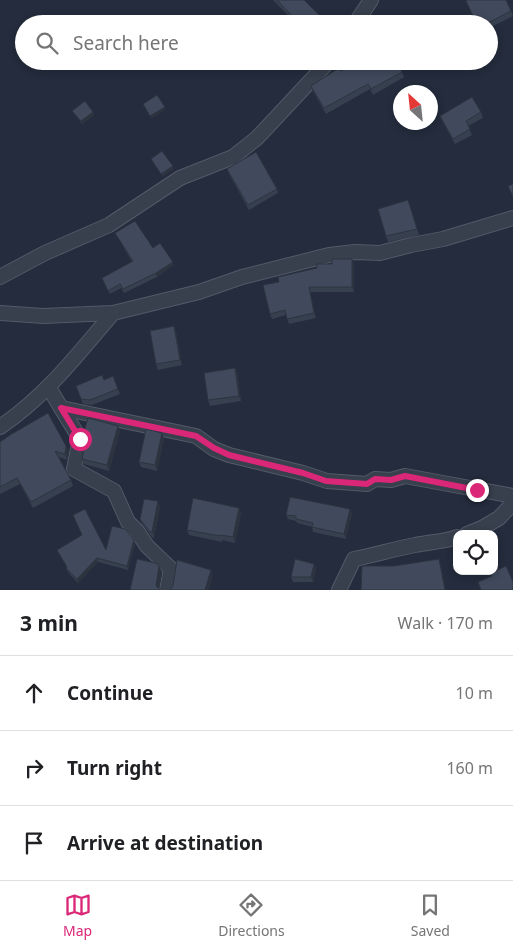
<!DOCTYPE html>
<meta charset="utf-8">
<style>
:root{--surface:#fff;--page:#f6f6f6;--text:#202124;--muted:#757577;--line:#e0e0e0;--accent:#db2777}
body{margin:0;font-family:"Noto Sans",sans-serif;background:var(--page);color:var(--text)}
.controls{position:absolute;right:15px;bottom:15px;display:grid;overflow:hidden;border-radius:10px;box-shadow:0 2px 8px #0003}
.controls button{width:45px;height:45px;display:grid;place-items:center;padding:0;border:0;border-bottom:1px solid var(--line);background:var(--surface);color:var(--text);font:25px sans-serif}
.compass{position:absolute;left:393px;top:85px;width:45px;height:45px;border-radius:50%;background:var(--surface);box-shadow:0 2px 8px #0003;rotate:333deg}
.stop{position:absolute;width:15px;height:15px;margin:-11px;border:4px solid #db2777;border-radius:50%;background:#fff}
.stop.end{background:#db2777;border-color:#fff;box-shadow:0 1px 5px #0008}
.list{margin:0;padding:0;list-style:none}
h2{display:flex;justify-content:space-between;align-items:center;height:65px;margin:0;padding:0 20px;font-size:21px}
h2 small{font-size:16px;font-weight:400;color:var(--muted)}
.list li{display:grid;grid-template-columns:32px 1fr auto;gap:15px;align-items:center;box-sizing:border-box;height:75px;padding:0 20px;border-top:1px solid var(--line)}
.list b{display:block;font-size:19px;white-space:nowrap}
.list em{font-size:16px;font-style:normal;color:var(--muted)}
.icon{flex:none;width:28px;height:28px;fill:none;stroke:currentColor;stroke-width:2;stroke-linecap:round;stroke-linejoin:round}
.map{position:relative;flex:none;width:513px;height:590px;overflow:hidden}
.search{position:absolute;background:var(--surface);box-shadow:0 2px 8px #0003;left:15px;right:15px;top:15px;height:55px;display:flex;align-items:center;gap:12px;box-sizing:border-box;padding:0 18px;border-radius:28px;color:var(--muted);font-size:19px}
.sheet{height:290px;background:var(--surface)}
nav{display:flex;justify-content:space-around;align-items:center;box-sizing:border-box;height:70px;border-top:1px solid var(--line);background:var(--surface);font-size:14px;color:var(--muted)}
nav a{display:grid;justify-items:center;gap:2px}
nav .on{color:var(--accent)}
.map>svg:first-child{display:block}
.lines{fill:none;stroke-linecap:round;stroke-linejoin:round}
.minor-casing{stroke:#535a68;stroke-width:16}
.minor{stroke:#383f4d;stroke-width:14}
.wall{fill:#37404f}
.shaded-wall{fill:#2d3440}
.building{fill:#404a5c;stroke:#2d3440}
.route{stroke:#db2777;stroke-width:6}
</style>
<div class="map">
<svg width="513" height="590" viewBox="0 0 513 590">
<rect width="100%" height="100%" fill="#242c3d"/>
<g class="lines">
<g class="minor-casing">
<g id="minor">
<polyline points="355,24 371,0"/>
<polyline points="0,277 45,253 109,225 180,178 233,157 257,138 329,61"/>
<polyline points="0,313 43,316 113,313 199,292 242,277 329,255 355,252 380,253 411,245 443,239 513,218"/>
<polyline points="49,388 80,439 74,469 114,491 128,522 137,531 147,546 171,569 167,590"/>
<polyline points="61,408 196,436 214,449 229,455 303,473 327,481 367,484 375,479 391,480 405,476 513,496"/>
<path d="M0 427C45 397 78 354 113 313"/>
<polyline points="467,534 482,528 499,518 513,503"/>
<path d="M339 590 354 559C375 555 394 549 415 545 429 542 443 542 457 537"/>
</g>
</g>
<use href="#minor" class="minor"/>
</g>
<g class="wall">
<polygon points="273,0 304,0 328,24 292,19"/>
<polygon points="466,1 511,11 513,16 489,28 489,24 476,24"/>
<polygon points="341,71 402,72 404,77 373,95 370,89 326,114 313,91 311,86"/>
<polygon points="72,111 93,112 94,115 82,124 74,113"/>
<polygon points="481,112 483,118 468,126 472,135 455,144 442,121 440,116"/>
<polygon points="227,169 277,189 278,193 249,210 229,174"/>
<polygon points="408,200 419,235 388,242 386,236"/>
<polygon points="115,233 153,248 174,265 157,277 124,293 121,288 110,294 102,278 132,262 117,236"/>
<polygon points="354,264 354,292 310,292 316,318 289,324 286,315 272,319 270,314 279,282"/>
<polygon points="176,332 182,365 158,370 156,364"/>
<polygon points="235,368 237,373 241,401 210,406 208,400"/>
<polygon points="113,376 120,394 92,405 83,404 76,386 104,380"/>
<polygon points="118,426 120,432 109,471 84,464 82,459"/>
<polygon points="164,438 157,471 141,467 139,462"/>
<polygon points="0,442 66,446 69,452 67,460 59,457 71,480 73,486 33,508 20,484 0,494"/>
<polygon points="160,507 154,538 152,537 142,524 140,519"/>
<polygon points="239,508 241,513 235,543 222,540 222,542 189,535 187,530"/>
<polygon points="352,513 346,539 313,532 312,527 297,523 296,521 288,519 286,515"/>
<polygon points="73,515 106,550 134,540 135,544 128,570 98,562 78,583 68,572 66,568 67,567 59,554 57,550 82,535"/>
<polygon points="314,564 316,569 313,582 293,582 291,577"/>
</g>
<g class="shaded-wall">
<polygon points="165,107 166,109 151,119 150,116"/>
<polygon points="93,112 94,115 82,124 81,121"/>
<polygon points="173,166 174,169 162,177 161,174"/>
<polygon points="352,259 354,264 354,292 352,287"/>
<polygon points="173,262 174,265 157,277 156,273"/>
<polygon points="309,287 310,292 316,318 314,313"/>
<polygon points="174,326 176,332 182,365 180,360"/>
<polygon points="235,368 237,373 241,401 239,396"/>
<polygon points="118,426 120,432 109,471 107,465"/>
<polygon points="162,433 164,438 157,471 155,465"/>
<polygon points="66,446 69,452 67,460 65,454"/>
<polygon points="158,501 160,507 154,538 152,532"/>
<polygon points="239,508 241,513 235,543 233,537"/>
<polygon points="350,509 352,513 346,539 344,534"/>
<polygon points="134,540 135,544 128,570 127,566"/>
<polygon points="97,558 98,562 78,583 77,579"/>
<polygon points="439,559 441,565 446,590 445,590"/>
<polygon points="314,564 316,569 313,582 311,577"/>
<polygon points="159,566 162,572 159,590 156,586"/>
<polygon points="211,570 213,576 209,590 205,590"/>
</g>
<g class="building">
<polygon points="277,0 304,0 328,24 287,24 293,17"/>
<polygon points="467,0 506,0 511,11 486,24 477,24 466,1"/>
<polygon points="358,61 396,61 402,72 371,89 368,84 324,108 311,86 339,68 341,71"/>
<polygon points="157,95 165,107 150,116 143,104"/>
<polygon points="472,97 481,112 466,121 470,129 453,139 440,116"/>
<polygon points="85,101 93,112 81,121 72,111"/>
<polygon points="162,151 173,166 161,174 151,159"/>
<polygon points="256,152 277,189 248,205 227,169"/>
<polygon points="513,184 513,197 508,186"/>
<polygon points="408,200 417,229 386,236 378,209"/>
<polygon points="135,221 153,248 160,243 173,262 156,273 123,289 120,284 108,291 102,278 133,261 115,233"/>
<polygon points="332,259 352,259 352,287 309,287 314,313 287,319 285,310 270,314 263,285 279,282 278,277 317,268 317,264 332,264"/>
<polygon points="174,326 180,360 156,364 150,331"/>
<polygon points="235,368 239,396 208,400 204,373"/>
<polygon points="102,375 104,380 113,376 118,389 90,400 81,399 76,386"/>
<polygon points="48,413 66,446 65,454 55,451 71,480 31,502 17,478 0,487 0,442 10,435"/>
<polygon points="88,418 118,426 107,465 82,459 87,435 85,428"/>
<polygon points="146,429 162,433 155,465 139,462"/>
<polygon points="290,497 350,509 344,534 312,527 313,523 296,519 296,516 286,515"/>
<polygon points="193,498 239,508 233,537 220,535 220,536 187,530"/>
<polygon points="144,499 158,501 152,532 150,532 140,519"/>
<polygon points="85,509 106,550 112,526 125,529 134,540 127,566 97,558 77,579 66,568 67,567 57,550 82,535 73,515"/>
<polygon points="137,559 156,563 159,566 156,586 160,590 130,590"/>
<polygon points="295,559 314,564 311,577 291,577"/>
<polygon points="439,559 445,590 361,590 362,566 394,566"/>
<polygon points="177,560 211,570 205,590 170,590 173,586"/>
<polygon points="506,566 513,582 513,590 481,590 478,582 492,576 491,573"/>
</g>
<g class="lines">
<polyline class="route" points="80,439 61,408 196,436 214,448 229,455 303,473 326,481 367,484 375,479 391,480 405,476 477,490"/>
</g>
</svg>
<div class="controls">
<button><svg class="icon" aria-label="locate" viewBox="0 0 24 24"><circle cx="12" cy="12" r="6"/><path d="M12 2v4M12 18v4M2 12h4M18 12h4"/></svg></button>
</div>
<svg class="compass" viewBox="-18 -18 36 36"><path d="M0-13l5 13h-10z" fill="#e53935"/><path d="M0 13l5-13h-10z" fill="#757577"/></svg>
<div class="stop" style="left:80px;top:439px"></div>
<div class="stop end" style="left:477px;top:490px"></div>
<div class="search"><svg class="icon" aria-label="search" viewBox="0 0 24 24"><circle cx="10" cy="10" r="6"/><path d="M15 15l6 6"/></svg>Search here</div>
</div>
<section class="sheet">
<h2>3 min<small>Walk · 170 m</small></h2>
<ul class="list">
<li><svg class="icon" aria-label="ahead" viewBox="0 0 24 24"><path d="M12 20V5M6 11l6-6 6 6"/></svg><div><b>Continue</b></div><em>10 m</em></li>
<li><svg class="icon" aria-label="right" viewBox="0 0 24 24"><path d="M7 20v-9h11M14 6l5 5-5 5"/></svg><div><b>Turn right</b></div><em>160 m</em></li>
<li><svg class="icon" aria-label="arrive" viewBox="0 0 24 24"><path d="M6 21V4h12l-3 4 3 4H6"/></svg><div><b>Arrive at destination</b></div></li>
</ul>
</section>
<nav>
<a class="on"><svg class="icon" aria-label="map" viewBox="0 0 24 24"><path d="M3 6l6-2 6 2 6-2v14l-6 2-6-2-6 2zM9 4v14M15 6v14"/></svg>Map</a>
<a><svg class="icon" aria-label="directions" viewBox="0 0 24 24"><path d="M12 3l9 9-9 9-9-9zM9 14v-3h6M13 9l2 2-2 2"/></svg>Directions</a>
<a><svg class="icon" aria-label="saved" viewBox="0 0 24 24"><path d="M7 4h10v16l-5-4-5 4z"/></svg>Saved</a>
</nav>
